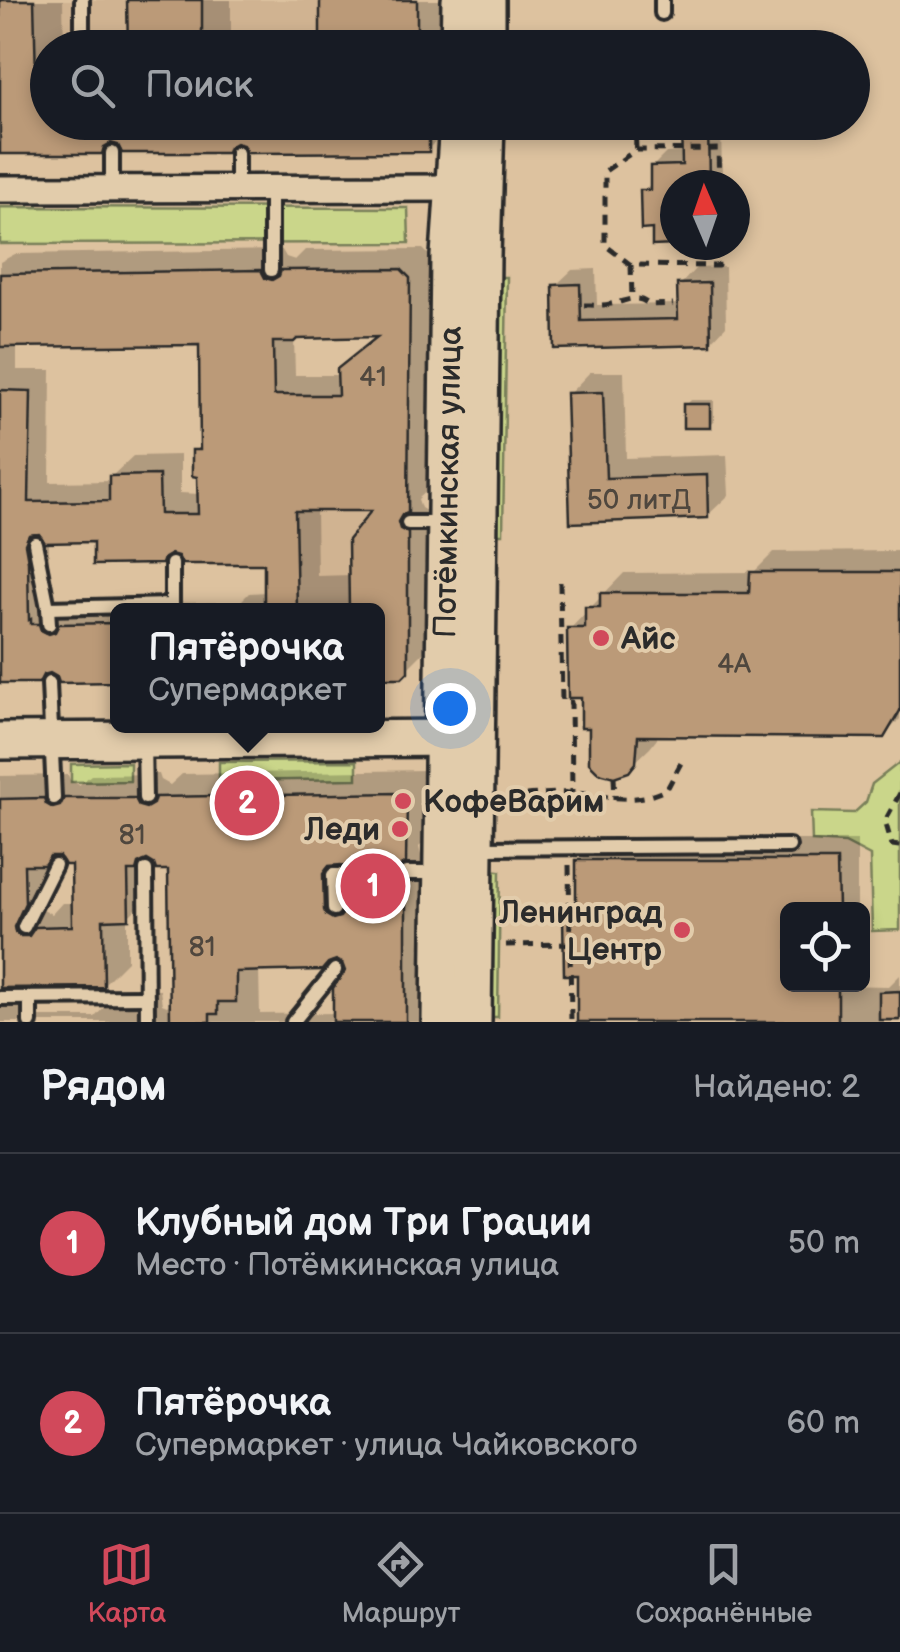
<!DOCTYPE html>
<html lang="ru">
<meta charset="utf-8">
<style>
:root{--surface:#171b24;--page:#242831;--text:#f1f3f6;--muted:#9ea1a6;--line:#363941;--accent:#d1495b}
body{margin:0;font-family:"Balsamiq Sans",sans-serif;background:var(--page);color:var(--text)}
.controls{position:absolute;right:30px;bottom:30px;display:grid;overflow:hidden;border-radius:15px;box-shadow:0 5px 15px #0003}
.controls button{width:90px;height:90px;display:grid;place-items:center;padding:0;border:0;border-bottom:2px solid var(--line);background:var(--surface);color:var(--text);font:50px sans-serif}
.compass{position:absolute;left:660px;top:170px;width:90px;height:90px;border-radius:50%;background:var(--surface);box-shadow:0 5px 15px #0003;rotate:358deg}
.you{position:absolute;left:450px;top:708px;width:35px;height:35px;margin:-25px;border:8px solid #fff;border-radius:50%;background:#1a73e8;box-shadow:0 0 0 15px #1a73e833}
.badge{display:grid;place-items:center;width:65px;height:65px;border-radius:50%;background:var(--accent);color:#fff;font-size:32px;font-weight:700}
.pin{position:absolute;translate:-50% -50%;border:5px solid #fff;box-shadow:0 2px 10px #0006}
.popup{position:absolute;left:110px;top:603px;width:275px;height:130px;box-sizing:border-box;display:grid;place-content:center;border-radius:15px;background:var(--surface);filter:drop-shadow(0 2px 8px #0005);font-size:32px;white-space:nowrap;color:var(--muted)}
.popup b{font-size:38px;color:var(--text)}
.popup::after{content:'';position:absolute;left:50%;top:100%;margin-left:-20px;border:20px solid transparent;border-top-color:var(--surface)}
.list{margin:0;padding:0;list-style:none}
h2{display:flex;justify-content:space-between;align-items:center;height:130px;margin:0;padding:0 40px;font-size:42px}
h2 small{font-size:32px;font-weight:400;color:var(--muted)}
.list li{display:grid;grid-template-columns:65px 1fr auto;gap:30px;align-items:center;box-sizing:border-box;height:180px;padding:0 40px;border-top:2px solid var(--line)}
.list b{display:block;font-size:38px;white-space:nowrap}
.list p{margin:0;font-size:32px;white-space:nowrap;color:var(--muted)}
.list em{font-size:32px;font-style:normal;color:var(--muted)}
.icon{flex:none;width:55px;height:55px;fill:none;stroke:currentColor;stroke-width:2;stroke-linecap:round;stroke-linejoin:round}
.map{position:relative;flex:none;width:900px;height:1022px;overflow:hidden}
.search{position:absolute;background:var(--surface);box-shadow:0 5px 15px #0003;left:30px;right:30px;top:30px;height:110px;display:flex;align-items:center;gap:25px;box-sizing:border-box;padding:0 35px;border-radius:55px;color:var(--muted);font-size:38px}
.sheet{height:490px;background:var(--surface)}
nav{display:flex;justify-content:space-around;align-items:center;box-sizing:border-box;height:140px;border-top:2px solid var(--line);background:var(--surface);font-size:28px;color:var(--muted)}
nav a{display:grid;justify-items:center;gap:5px}
nav .on{color:var(--accent)}
.map>svg:first-child{display:block}
.built{fill:#d0b391}
.green{fill:#cad68a;stroke:#7a805a;stroke-width:2.5}
.shadow{fill:#0003;fill-rule:evenodd}
.building{fill:#bb9a78;stroke:#2b2b2b;stroke-width:2.5;fill-rule:evenodd}
.lines{fill:none;stroke-linecap:round;stroke-linejoin:round}
.lane-casing{stroke:#2b2b2b;stroke-width:20}
.street-casing{stroke:#2b2b2b;stroke-width:32}
.secondary-casing{stroke:#2b2b2b;stroke-width:42}
.path{stroke:#2b2b2b;stroke-width:5;stroke-dasharray:10 8;stroke-linecap:butt}
.lane{stroke:#e2ccab;stroke-width:12}
.street{stroke:#e2ccab;stroke-width:25}
.secondary{stroke:#e2ccab;stroke-width:35}
.poi-dot{fill:#d1495b;stroke:#e2ccab;stroke-width:4}
.labels{text-anchor:middle;stroke-width:8;stroke-linejoin:round;paint-order:stroke}
.number-label{font-size:28px;fill:#4f473e}
.street-label{font-size:32px;fill:#2b2b2b;stroke:#e2ccab}
.poi-label{font-size:32px;font-weight:bold;fill:#2b2b2b;stroke:#e2ccab;text-anchor:start}
</style>
<div class="map">
<svg width="900" height="1022" viewBox="0 0 900 1022">
<rect width="100%" height="100%" fill="#ddc29f"/>
<filter id="ink" filterUnits="userSpaceOnUse"><feTurbulence type="fractalNoise" baseFrequency=".01" numOctaves="2"/><feDisplacementMap in="SourceGraphic" scale="20" xChannelSelector="R" yChannelSelector="G"/><feConvolveMatrix kernelMatrix="1 2 1 2 8 2 1 2 1" color-interpolation-filters="sRGB"/></filter>
<g filter="url(#ink)">
<g class="built">
<polygon points="0,0 417,0 417,47 48,48 48,122 429,123 429,152 0,154"/>
<polygon points="263,476 408,477 408,672 402,678 377,678 377,610 264,610"/>
</g>
<g class="green">
<polygon points="0,207 408,208 409,243 0,244"/>
<polygon points="498,277 507,277 503,534 495,534"/>
<polygon points="357,761 357,779 219,781 219,762"/>
<polygon points="900,762 900,930 872,931 870,856 845,843 812,841 811,812 854,813 866,802 872,784"/>
<polygon points="130,763 130,781 71,782 71,764"/>
<polygon points="491,870 500,871 498,1017 490,1017"/>
</g>
<g class="shadow">
<polygon points="0,0 63,0 64,48 48,48 48,122 455,122 428,149 244,143 236,141 226,151 111,141 101,151 0,152"/>
<polygon points="130,0 231,0 231,48 90,48 131,47"/>
<rect x="323" y="0" width="123" height="48"/>
<polygon points="557,122 593,122 584,132 558,133"/>
<polygon points="683,122 721,122 722,177 734,182 738,190 735,202 735,185 675,185 675,243 654,227 643,191 653,182 652,167 666,153 684,152"/>
<path d="M423 249 430 256 429 489 418 499 421 508 428 512V648L401 675 377 676V610H117V680L59 675 47 671 38 681H0V262L15 254 282 250 286 257 295 260 305 250ZM379 334 340 370V375H295L294 338ZM202 343V444L195 451 200 494 180 493V455L133 456 111 477V481L50 482 51 370H17V345ZM316 508 376 509 351 575 317 576ZM95 539 161 562 171 552 266 562V592L249 593 240 602 51 604 49 599V540Z"/>
<polygon points="725,267 726,326 710,343 556,346 555,286 572,270 596,269 597,305 680,304 680,285 696,268"/>
<polygon points="590,372 624,372 626,458 727,455 729,495 707,516 573,521 569,394"/>
<polygon points="691,400 714,400 714,421 709,426 686,405"/>
<polygon points="900,551 900,719 883,736 657,733 657,739 650,748 627,770 591,725 569,630 624,573 754,572 774,552"/>
<path d="M426 770 430 836 419 847 421 855 430 859V1022H0V776L68 775 70 780 79 785 91 775 159 774 161 780 170 785 182 774ZM52 854 74 862 75 903H62L52 914 40 909 48 877 47 858ZM152 856 171 867 172 1001 167 1006 162 1004 160 990 119 991 95 1017H34V986L103 985 127 961V918L152 893ZM347 862 353 877 347 883ZM330 959H342L348 971 335 1013 260 1014 259 969Z"/>
<polygon points="600,840 857,840 857,909 788,909 788,984 889,986 900,975 900,1022 580,1022 580,972 565,917 579,903 579,861"/>
</g>
<g class="building">
<polygon points="0,0 34,0 36,77 48,76 48,122 429,122 429,152 247,153 243,145 236,143 229,147 227,153 122,153 118,145 111,143 104,147 102,154 0,154"/>
<polygon points="127,0 202,0 202,48 128,48"/>
<rect x="320" y="0" width="97" height="48"/>
<polygon points="681,122 708,122 709,185 675,185 675,245 652,246 652,229 641,230 640,190 650,190 650,166 682,165"/>
<path d="M401 269 410 278 408 513 402 515 398 522 400 529 408 533V672L402 678H377V610H349L348 540 371 511H295L297 610H264V564H182L178 556 171 554 164 558 162 564 93 565V542L45 543 39 534 29 535 25 544 28 561 29 620 31 619V624H39L41 630 49 634 55 632 59 624 117 623V682L59 683 57 677 50 673 43 675 39 683H0V390L31 391 29 502 109 501V476L159 475 160 514H198L197 477 192 476V450H200L199 345 0 347V274L261 270 265 278 272 280 279 276 281 270ZM377 337 337 369 338 395H274L273 342H294L297 339Z"/>
<polygon points="710,283 711,345 554,349 553,285 580,284 581,321 678,319 677,284"/>
<polygon points="603,392 606,478 707,475 708,518 570,523 566,393"/>
<rect x="683" y="404" width="27" height="24"/>
<polygon points="750,572 900,572 900,711 884,738 638,736 636,763 629,772 614,777 599,773 589,763 589,728 581,728 581,698 568,698 567,628 585,628 585,607 600,607 600,593 749,593"/>
<path d="M401 793 407 800 406 863 398 867 396 874 400 881 406 883V1022H333V988L345 971 342 963 336 960 328 963 322 970 236 972V1002H218V1014H210V1022H170L168 870H156L154 864 147 860 138 864 136 871H128L129 919 103 920 104 987 0 988V799L44 798 46 804 53 808 60 806 64 798H135L139 806 146 808 153 804 155 797ZM50 856H59L65 865H71L72 926 35 927 29 936H20L15 932 14 927 25 903 24 865H44ZM341 865 348 869 350 876 343 884V913L340 917 333 919 326 915 324 910 323 874 329 866Z"/>
<polygon points="576,860 837,860 838,910 788,910 788,984 838,984 838,1022 577,1022 577,975 564,975 563,916 576,915"/>
<polygon points="900,991 900,1020 879,1020 879,992"/>
</g>
<g class="lines">
<g class="lane-casing">
<g id="lane">
<polyline points="82,0 82,32 93,48"/>
<polyline points="662,0 662,13"/>
<polyline points="112,153 112,188"/>
<polyline points="237,188 237,153"/>
<polyline points="271,188 271,270"/>
<polyline points="408,523 441,523"/>
<polyline points="35,543 48,608 49,624"/>
<polyline points="172,564 172,610"/>
<polyline points="48,608 172,605"/>
<polyline points="49,683 54,798"/>
<polyline points="144,740 145,798"/>
<polyline points="476,848 789,846"/>
<polyline points="146,870 147,1022"/>
<polyline points="406,873 439,873"/>
<polyline points="334,909 333,875 340,875"/>
<polyline points="24,927 55,865"/>
<polyline points="0,998 147,997"/>
<polyline points="30,998 30,1022"/>
<polyline points="293,1022 335,970"/>
</g>
</g>
<g class="street-casing">
<polyline id="street" points="0,189 469,188"/>
</g>
<g class="secondary-casing">
<g id="secondary">
<polyline points="459,48 460,0"/>
<polyline points="487,48 487,0"/>
<polyline points="0,741 464,738"/>
<polyline points="440,1022 449,256 458,122"/>
<polyline points="473,1022 482,256 486,122"/>
</g>
</g>
<g class="path">
<polyline points="635,122 636,149"/>
<polyline points="717,245 718,266 631,265 605,245 605,171 636,150 718,149 719,185"/>
<polyline points="631,265 632,298"/>
<path d="M584 305C592 305 602 306 610 304 626 302 635 293 650 305L673 304"/>
<polyline points="560,582 562,702 571,702 572,793"/>
<polyline points="614,777 615,799"/>
<polyline points="900,793 885,821 892,845 900,846"/>
<path d="M508 795C530 796 551 792 573 793 606 795 635 806 667 789L682 761"/>
<polyline points="569,865 571,1022"/>
<polyline points="506,945 577,944"/>
</g>
<use href="#lane" class="lane"/>
<use href="#street" class="street"/>
<use href="#secondary" class="secondary"/>
</g>
</g>
<g class="poi-dot">
<circle cx="601" cy="638" r="10"/>
<circle cx="403" cy="801" r="10"/>
<circle cx="400" cy="829" r="10"/>
<circle cx="682" cy="930" r="10"/>
</g>
<g class="labels">
<g class="number-label">
<text x="373" y="386">41</text>
<text x="639" y="509">50 литД</text>
<text x="734" y="673">4А</text>
<text x="132" y="844">81</text>
<text x="202" y="956">81</text>
</g>
<g class="street-label">
<text transform="translate(447 482) rotate(-89)" y="11">Потёмкинская улица</text>
</g>
<g class="poi-label">
<text x="621" y="649">Айс</text>
<text x="423" y="812">КофеВарим</text>
<text x="380" y="840" text-anchor="end">Леди</text>
<text x="662" y="923" text-anchor="end">Ленинград<tspan x="662" dy="37">Центр</tspan></text>
</g>
</g>
</svg>
<div class="controls">
<button><svg class="icon" aria-label="locate" viewBox="0 0 24 24"><circle cx="12" cy="12" r="6"/><path d="M12 2v4M12 18v4M2 12h4M18 12h4"/></svg></button>
</div>
<svg class="compass" viewBox="-18 -18 36 36"><path d="M0-13l5 13h-10z" fill="#e53935"/><path d="M0 13l5-13h-10z" fill="#9ea1a6"/></svg>
<div class="you"></div>
<div class="pin badge" style="left:373px;top:886px">1</div>
<div class="pin badge" style="left:247px;top:803px">2</div>
<div class="popup"><b>Пятёрочка</b>Супермаркет</div>
<div class="search"><svg class="icon" aria-label="search" viewBox="0 0 24 24"><circle cx="10" cy="10" r="6"/><path d="M15 15l6 6"/></svg>Поиск</div>
</div>
<section class="sheet">
<h2>Рядом<small>Найдено: 2</small></h2>
<ul class="list">
<li><span class="badge">1</span><div><b>Клубный дом Три Грации</b><p>Место · Потёмкинская улица</p></div><em>50 m</em></li>
<li><span class="badge">2</span><div><b>Пятёрочка</b><p>Супермаркет · улица Чайковского</p></div><em>60 m</em></li>
</ul>
</section>
<nav>
<a class="on"><svg class="icon" aria-label="map" viewBox="0 0 24 24"><path d="M3 6l6-2 6 2 6-2v14l-6 2-6-2-6 2zM9 4v14M15 6v14"/></svg>Карта</a>
<a><svg class="icon" aria-label="directions" viewBox="0 0 24 24"><path d="M12 3l9 9-9 9-9-9zM9 14v-3h6M13 9l2 2-2 2"/></svg>Маршрут</a>
<a><svg class="icon" aria-label="saved" viewBox="0 0 24 24"><path d="M7 4h10v16l-5-4-5 4z"/></svg>Сохранённые</a>
</nav>
